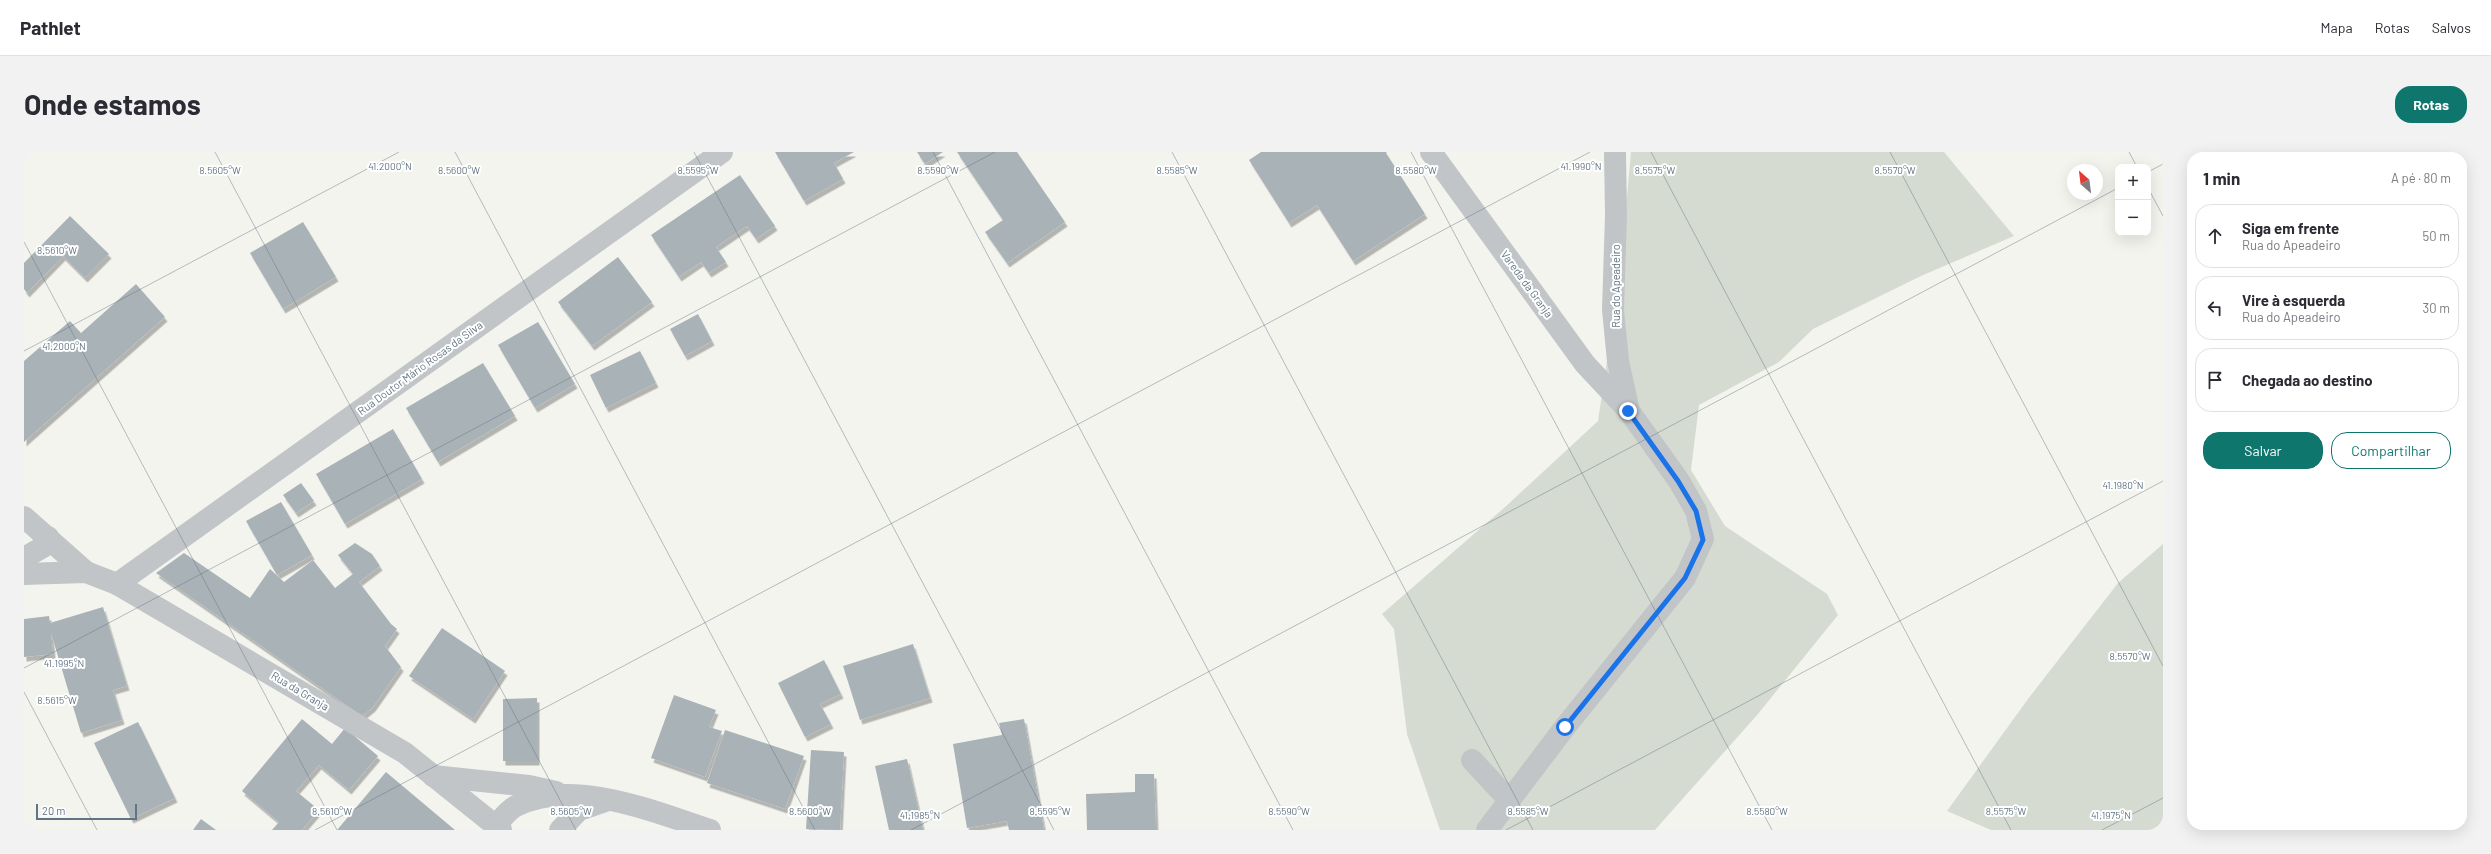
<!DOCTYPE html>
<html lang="pt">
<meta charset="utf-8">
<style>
:root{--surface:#fff;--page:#f2f2f3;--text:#2b2b33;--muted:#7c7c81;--line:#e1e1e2;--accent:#0f766e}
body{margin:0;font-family:Barlow,sans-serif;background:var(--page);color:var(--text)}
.controls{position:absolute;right:12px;top:12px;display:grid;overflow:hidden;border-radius:8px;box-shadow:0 4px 16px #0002}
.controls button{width:36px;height:36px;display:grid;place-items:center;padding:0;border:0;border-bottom:1px solid var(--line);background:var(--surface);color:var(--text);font:20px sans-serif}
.compass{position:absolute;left:2043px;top:12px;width:36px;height:36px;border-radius:50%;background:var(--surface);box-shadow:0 4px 16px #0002;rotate:332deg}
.scale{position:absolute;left:12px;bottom:10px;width:101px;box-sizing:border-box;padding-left:4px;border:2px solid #617483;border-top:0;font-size:11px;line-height:14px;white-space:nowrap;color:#617483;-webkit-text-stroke:3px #fff;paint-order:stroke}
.stop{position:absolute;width:12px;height:12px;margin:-9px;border:3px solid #1a73e8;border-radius:50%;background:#fff}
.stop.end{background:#1a73e8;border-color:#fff;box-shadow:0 1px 4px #0008}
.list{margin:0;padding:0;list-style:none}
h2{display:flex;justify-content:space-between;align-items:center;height:52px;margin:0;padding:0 16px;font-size:17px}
h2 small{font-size:13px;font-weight:400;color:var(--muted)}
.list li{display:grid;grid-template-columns:26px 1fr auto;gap:12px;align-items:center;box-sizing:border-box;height:64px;margin:0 8px 8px;padding:0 8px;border:1px solid var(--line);border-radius:16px}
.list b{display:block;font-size:15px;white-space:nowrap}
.list p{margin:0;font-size:13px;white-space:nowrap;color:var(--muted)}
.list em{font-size:13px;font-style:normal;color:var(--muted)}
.actions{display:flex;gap:8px;padding:12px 16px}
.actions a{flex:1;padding:9px 0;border:1px solid var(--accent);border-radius:16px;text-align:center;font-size:14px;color:var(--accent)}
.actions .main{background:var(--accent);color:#fff}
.icon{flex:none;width:22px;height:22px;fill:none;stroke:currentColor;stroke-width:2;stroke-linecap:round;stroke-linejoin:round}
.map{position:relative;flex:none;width:2139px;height:678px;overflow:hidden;border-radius:16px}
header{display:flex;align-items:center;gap:24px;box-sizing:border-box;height:56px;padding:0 20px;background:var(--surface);border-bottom:1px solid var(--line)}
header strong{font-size:19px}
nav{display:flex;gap:22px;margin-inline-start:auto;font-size:14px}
.intro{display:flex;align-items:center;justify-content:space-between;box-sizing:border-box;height:96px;padding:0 24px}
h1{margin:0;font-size:28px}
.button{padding:10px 18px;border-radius:16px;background:var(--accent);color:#fff;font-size:14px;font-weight:700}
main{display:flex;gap:24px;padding:0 24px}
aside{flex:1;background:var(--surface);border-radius:16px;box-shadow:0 4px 16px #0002}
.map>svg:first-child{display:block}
.green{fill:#d5dbd0}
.building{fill:#a9b2b7;filter:url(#shadow)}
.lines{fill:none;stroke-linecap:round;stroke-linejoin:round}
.minor{stroke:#c1c5c8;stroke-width:22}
.route{stroke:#1a73e8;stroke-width:5}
.ticks{fill:none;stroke:#617483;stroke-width:1;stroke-opacity:0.45}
.labels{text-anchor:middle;stroke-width:4;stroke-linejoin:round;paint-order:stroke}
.street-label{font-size:11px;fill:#617483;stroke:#fff}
.ticks-label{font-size:10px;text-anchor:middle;fill:#617483;stroke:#fff;stroke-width:4;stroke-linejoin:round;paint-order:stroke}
</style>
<header>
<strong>Pathlet</strong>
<nav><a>Mapa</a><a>Rotas</a><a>Salvos</a></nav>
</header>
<div class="intro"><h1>Onde estamos</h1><a class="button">Rotas</a></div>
<main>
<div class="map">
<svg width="2139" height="678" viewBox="0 0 2139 678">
<defs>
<filter id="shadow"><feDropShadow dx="2.5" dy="4.5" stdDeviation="0" flood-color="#0004"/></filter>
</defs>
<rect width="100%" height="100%" fill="#f4f4ef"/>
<g class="green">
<polygon points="1607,0 1920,0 1990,84 1897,124 1789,177 1755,210 1675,253 1667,318 1701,374 1803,442 1814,463 1734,562 1631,678 1416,678 1383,582 1370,477 1358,462 1481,355 1574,269 1596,122"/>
<polygon points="2139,392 2139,678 1967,678 1923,659 2004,547 2094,431"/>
</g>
<g class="building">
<polygon points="751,0 830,0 810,11 819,27 780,49"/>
<polygon points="893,0 919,0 901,12"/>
<polygon points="933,0 993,0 1041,70 983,111 961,80 979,68"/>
<polygon points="1237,0 1363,0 1362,1 1401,62 1329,109 1293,53 1265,71 1225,8"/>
<polygon points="716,23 751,74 732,87 723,74 692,95 702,110 685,121 677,110 655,125 627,83"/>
<polygon points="46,64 85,102 61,126 39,104 3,141 0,137 0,111"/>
<polygon points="279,70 312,125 259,157 226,101"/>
<polygon points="594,105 628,150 568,194 534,150"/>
<polygon points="112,132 141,165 0,290 0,209 46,169 57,181"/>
<polygon points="674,162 688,189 661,204 646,177"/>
<polygon points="514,170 551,232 511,256 474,193"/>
<polygon points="616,199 632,231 582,256 566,223"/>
<polygon points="459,211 491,264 414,310 382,256"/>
<polygon points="369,277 398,327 321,372 292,322"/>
<polygon points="277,331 290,349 272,361 259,343"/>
<polygon points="257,350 288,403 253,423 222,369"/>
<polygon points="331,391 348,402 356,414 335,430 367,472 373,477 361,494 377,515 349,555 338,564 132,421 160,401 226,446 246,417 260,430 289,408 311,436 329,422 314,403"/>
<polygon points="79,455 103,534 89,538 98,568 57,581 27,481 29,502 0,505 0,467 25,464 26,471"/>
<polygon points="418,476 481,519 449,567 385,524"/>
<polygon points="889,492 906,546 836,568 819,514"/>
<polygon points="800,508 817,542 796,552 807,572 781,585 754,531"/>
<polygon points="650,543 692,558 685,575 698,579 681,625 627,606"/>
<polygon points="513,546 513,609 479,609 479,547"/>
<polygon points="278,567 308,592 321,576 354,604 325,638 295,613 272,639 295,658 278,678 248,678 255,670 218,639"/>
<polygon points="1000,567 1020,678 985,678 983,669 943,676 929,592 978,583 975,571"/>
<polygon points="114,570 151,646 107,667 70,591"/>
<polygon points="701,578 780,604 761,657 683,631"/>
<polygon points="787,598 820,600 816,678 782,677"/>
<polygon points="883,607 899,678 865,678 851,614"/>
<polygon points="362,620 431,678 313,678"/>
<polygon points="1111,622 1130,622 1132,678 1063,678 1062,642 1111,640"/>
<polygon points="177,667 192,678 169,678"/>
</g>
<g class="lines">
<g class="minor">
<polyline points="1407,0 1561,212 1605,259"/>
<polyline points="0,365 62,420"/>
<polyline points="0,406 19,395 24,385"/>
<polyline points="0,422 62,420 93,432 381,601 477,678"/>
<polyline points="93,432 698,0"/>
<polyline points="1448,608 1485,648"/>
<polyline points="409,624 505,634 532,640"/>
<path d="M472 673C478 667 484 658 492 654 549 625 630 660 686 678"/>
<polyline points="536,678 555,658 581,649"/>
<polyline points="1463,678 1541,575 1661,426 1679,387 1672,359 1655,329 1605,259 1594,209 1589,158 1592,63 1591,0"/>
</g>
</g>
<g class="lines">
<polyline class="route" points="1541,575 1661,426 1679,388 1672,359 1654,329 1604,259"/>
</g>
<path class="ticks" d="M191 0 552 678M431 0 791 678M670 0 1030 678M909 0 1269 678M1148 0 1509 678M1387 0 1748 678M1627 0 1987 678M1866 0 2139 514M2105 0 2113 15M2124 20 2139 12M2124 36 2139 64M0 90 313 678M0 199 375 0M0 516 971 0M0 540 73 678M291 678 1566 0M887 678 2094 36M1482 678 2139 329M2078 678 2139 646"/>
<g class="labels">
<g class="street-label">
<text transform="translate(1503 132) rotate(54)" y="4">Vareda da Granja</text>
<text transform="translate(1592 134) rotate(-90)" y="4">Rua do Apeadeiro</text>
<text transform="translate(396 216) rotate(-36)" y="4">Rua Doutor Mário Rosas da Silva</text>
<text transform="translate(276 539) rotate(31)" y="4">Rua da Granja</text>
</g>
</g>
<g class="ticks-label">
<text x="366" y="18">41.2000°N</text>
<text x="1557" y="18">41.1990°N</text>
<text x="196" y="22">8.5605°W</text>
<text x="435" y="22">8.5600°W</text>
<text x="674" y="22">8.5595°W</text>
<text x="914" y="22">8.5590°W</text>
<text x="1153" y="22">8.5585°W</text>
<text x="1392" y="22">8.5580°W</text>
<text x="1631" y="22">8.5575°W</text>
<text x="1871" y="22">8.5570°W</text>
<text x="33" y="102">8.5610°W</text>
<text x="40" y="198">41.2000°N</text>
<text x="2099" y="337">41.1980°N</text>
<text x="2106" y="508">8.5570°W</text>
<text x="40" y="515">41.1995°N</text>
<text x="33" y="552">8.5615°W</text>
<text x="308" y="663">8.5610°W</text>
<text x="547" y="663">8.5605°W</text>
<text x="786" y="663">8.5600°W</text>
<text x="1026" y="663">8.5595°W</text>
<text x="1265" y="663">8.5590°W</text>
<text x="1504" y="663">8.5585°W</text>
<text x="1743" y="663">8.5580°W</text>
<text x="1982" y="663">8.5575°W</text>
<text x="896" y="667">41.1985°N</text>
<text x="2087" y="667">41.1975°N</text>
</g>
</svg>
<div class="controls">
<button>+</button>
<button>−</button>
</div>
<svg class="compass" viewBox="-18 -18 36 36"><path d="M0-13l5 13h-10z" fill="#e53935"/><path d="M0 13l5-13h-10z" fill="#7c7c81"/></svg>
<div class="scale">20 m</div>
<div class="stop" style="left:1541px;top:575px"></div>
<div class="stop end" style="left:1604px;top:259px"></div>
</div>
<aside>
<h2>1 min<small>A pé · 80 m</small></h2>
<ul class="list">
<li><svg class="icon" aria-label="ahead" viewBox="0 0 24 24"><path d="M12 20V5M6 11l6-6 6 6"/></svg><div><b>Siga em frente</b><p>Rua do Apeadeiro</p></div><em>50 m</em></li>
<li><svg class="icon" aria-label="left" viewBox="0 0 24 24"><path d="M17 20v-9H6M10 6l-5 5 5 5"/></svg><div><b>Vire à esquerda</b><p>Rua do Apeadeiro</p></div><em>30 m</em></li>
<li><svg class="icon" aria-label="arrive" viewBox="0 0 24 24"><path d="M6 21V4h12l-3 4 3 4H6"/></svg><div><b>Chegada ao destino</b></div></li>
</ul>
<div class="actions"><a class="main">Salvar</a><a>Compartilhar</a></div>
</aside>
</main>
